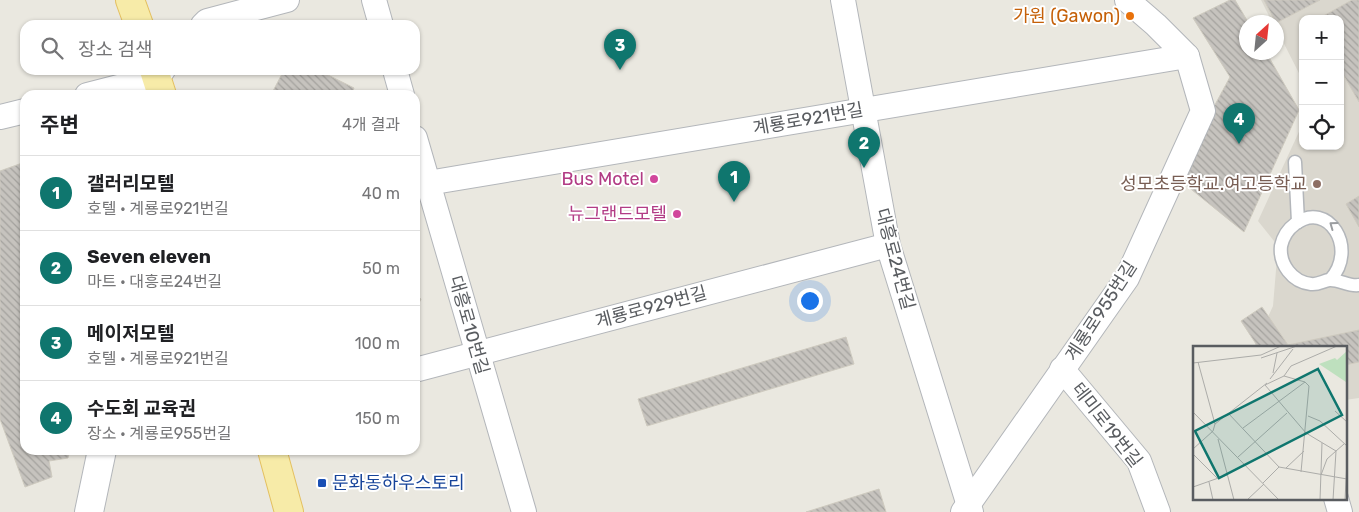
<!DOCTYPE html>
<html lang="ko">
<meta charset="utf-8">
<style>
:root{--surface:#fff;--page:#f2f2f2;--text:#202124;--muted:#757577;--line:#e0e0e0;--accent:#0f766e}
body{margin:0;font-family:Rubik,"Noto Sans KR",sans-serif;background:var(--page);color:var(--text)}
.controls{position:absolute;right:15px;top:15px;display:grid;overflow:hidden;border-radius:10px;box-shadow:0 1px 4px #0004}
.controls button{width:45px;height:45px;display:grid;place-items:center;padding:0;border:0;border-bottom:1px solid var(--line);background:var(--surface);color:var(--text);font:25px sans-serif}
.compass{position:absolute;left:1239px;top:15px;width:45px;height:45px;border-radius:50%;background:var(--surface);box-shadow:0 1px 4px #0004;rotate:27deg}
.you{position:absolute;left:809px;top:300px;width:18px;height:18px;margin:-12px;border:4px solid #fff;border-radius:50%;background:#1a73e8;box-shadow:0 0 0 8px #1a73e833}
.badge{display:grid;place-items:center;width:32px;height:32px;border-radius:50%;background:var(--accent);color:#fff;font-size:16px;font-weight:700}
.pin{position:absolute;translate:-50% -41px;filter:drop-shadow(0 1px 2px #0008)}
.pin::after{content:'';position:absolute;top:26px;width:18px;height:15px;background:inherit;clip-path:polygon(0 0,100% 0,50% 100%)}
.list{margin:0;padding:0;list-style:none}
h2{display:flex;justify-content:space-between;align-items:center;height:65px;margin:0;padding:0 20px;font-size:21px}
h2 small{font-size:16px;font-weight:400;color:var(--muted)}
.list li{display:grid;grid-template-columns:32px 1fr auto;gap:15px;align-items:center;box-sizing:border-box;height:75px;padding:0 20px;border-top:1px solid var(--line)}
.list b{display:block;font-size:19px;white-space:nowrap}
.list p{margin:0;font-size:16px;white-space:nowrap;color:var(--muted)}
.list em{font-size:16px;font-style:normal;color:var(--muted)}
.icon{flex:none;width:28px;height:28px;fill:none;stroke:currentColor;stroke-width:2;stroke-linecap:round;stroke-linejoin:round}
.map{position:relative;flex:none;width:1359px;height:512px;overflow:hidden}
.search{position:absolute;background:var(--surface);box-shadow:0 1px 4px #0004;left:20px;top:20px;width:400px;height:55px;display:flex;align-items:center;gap:12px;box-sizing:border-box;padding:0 18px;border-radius:15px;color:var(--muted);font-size:19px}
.panel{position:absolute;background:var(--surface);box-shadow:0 1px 4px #0004;left:20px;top:90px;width:400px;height:365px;border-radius:15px}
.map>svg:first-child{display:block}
.education{fill:#dad7ce}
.building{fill:url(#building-back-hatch);stroke:#cecabf}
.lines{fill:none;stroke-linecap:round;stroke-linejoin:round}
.service-casing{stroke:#b3b6ba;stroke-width:15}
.minor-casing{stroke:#b3b6ba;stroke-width:26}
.tertiary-casing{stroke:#b3b6ba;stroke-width:30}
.primary-casing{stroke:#e4c060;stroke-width:30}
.service{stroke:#fff;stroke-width:12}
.minor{stroke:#fff;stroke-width:24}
.tertiary{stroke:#fff;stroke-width:28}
.primary{stroke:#f7eba8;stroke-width:28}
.oneway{stroke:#9b9da0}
.food-dot{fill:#e8710a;stroke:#fff;stroke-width:2}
.hotel-dot{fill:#d1479c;stroke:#fff;stroke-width:2}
.education-dot{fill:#8d6e63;stroke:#fff;stroke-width:2}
.transit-dot{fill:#1a4fb4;stroke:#fff;stroke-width:2}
.labels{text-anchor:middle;stroke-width:4;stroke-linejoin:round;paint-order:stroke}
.food-label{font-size:18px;fill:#c56008;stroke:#fff;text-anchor:end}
.street-label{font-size:18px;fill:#595c60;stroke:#fff}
.hotel-label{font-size:18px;fill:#b23c85;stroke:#fff;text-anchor:end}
.education-label{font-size:18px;fill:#785e54;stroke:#fff;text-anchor:end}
.transit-label{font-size:18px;fill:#164399;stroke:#fff;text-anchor:start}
.inset-road{fill:none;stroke:#acaca9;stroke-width:1}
.view{fill:#0f766e;fill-opacity:0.15;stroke:#0f766e;stroke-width:2.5}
.inset-edge{fill:none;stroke:#595c60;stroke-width:2.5}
</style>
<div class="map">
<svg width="1359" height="512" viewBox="0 0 1359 512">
<defs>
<pattern id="building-back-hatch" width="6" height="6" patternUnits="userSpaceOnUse" patternTransform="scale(1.25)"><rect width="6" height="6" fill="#c6c3be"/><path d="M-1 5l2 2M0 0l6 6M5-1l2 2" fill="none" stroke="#a4a29e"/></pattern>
</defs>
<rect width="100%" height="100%" fill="#eae8e0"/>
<polygon class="education" points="1261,0 1359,0 1359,398 1345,400 1345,347 1254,347 1273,306 1278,246 1258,221 1303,123 1303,146 1340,146 1340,19 1303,19 1303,81 1277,30 1276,22 1272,22"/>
<g class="building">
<polygon points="1230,0 1235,0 1248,22 1246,22 1246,52 1266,52 1299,110 1244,232 1176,177 1230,77 1193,18"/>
<polygon points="1264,0 1320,0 1276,23"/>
<polygon points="1352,0 1359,0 1359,102 1340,69 1340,19 1318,19"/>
<polygon points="284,70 318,70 354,88 351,95 271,95"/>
<polygon points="25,162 25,450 70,450 68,458 49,461 52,477 25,487 0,419 0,171"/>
<polygon points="1359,196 1359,227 1346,204"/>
<polygon points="415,295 421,299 415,311"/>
<polygon points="1262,307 1288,345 1359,330 1359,362 1345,365 1345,347 1258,347 1241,321"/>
<polygon points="846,337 854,364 647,426 638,399"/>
<polygon points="879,489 886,512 806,512"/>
</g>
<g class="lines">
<g class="service-casing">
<g id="service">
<polyline points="1295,162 1298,222"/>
<path d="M1330 280C1359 249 1328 199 1295 224 1288 229 1283 237 1281 246 1279 264 1292 282 1311 284 1318 285 1323 281 1329 280 1339 279 1349 287 1359 285"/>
</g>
</g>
<g class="minor-casing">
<g id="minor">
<polyline points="374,0 381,25"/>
<polyline points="843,0 888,245 971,512"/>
<polyline points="203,25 207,21 287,0"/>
<polyline points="395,70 402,95"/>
<polyline points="87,95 157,77 163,70"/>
<polyline points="0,117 25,111"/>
<polyline points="415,138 524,512"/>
<polyline points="428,183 1187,56"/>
<polyline points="1062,369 1139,461 1158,512"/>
<polyline points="415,370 888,245"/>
<polyline points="1336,498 1340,512"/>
<polyline points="963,512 1127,278 1203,111 1187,56 1156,25 1127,0"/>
</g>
</g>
<g class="tertiary-casing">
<polyline id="tertiary" points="89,512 102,450"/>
</g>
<g class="primary-casing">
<g id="primary">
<polyline points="130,0 139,25"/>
<polyline points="154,70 162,95"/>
<polyline points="272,450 289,512"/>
</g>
</g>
<use href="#service" class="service"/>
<use href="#minor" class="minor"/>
<use href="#tertiary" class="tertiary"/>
<use href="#primary" class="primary"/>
</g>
<defs><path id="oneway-chevron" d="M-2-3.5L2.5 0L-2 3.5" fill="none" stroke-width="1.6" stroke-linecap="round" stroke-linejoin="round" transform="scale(1.25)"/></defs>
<use class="oneway" href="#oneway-chevron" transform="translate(1333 225) rotate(-144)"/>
<circle class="food-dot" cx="1130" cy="16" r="5"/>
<g class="hotel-dot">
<circle cx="654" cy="179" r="5"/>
<circle cx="677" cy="214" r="5"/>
</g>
<circle class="education-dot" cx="1317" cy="184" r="5"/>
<rect class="transit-dot" x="317" y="478" width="10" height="10" rx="2.5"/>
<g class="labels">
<g class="food-label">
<text x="1120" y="22">가원 (Gawon)</text>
</g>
<g class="street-label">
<text transform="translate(808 119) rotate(-10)" y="6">계룡로921번길</text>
<text transform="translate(895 259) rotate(75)" y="6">대흥로24번길</text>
<text transform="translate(651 307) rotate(-15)" y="6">계룡로929번길</text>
<text transform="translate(1101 311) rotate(-57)" y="6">계룡로955번길</text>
<text transform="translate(469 325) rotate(74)" y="6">대흥로10번길</text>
<text transform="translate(1107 425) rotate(52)" y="6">테미로19번길</text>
</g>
<g class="hotel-label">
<text x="644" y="185">Bus Motel</text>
<text x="667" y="220">뉴그랜드모텔</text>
</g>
<g class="education-label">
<text x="1307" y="190">성모초등학교.여고등학교</text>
</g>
<g class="transit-label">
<text x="332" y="489">문화동하우스토리</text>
</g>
</g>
<g transform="translate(1193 346)">
<rect width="154" height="154" fill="#eae8e0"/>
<path d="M154 5V35L153 36 126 18 142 12 144 14Z" fill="#bee0be"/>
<path class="inset-road" d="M68 12 104 0M5 16 22 78M0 17 68 9 88 0M80 27 84 7M91 30 112 36 116 40 108 126M77 33 100 3M142 65 154 76M0 66 86 154M35 67 86 121 154 133M115 70 127 75 154 100M50 82 112 36M25 93 41 154M0 103 20 85 22 78 74 37M0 108 24 132M45 111 94 67M93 122 111 105M128 129 134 113 143 105 113 87 72 39 91 30 98 20 144 0M16 136 20 154M70 137 86 121M0 141 34 129M54 154 71 138M127 154 129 97M140 154 143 105 151 98M152 154 154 115"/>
<path class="view" d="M125 23 149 69 26 132 2 85Z"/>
<rect width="154" height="154" class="inset-edge"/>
</g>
</svg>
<div class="controls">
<button>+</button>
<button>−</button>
<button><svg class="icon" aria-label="locate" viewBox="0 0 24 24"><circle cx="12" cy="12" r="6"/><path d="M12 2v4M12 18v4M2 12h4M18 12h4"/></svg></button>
</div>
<svg class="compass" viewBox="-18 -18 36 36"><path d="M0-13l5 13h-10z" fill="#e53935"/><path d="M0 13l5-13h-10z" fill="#757577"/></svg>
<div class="you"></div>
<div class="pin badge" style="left:734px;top:202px">1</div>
<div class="pin badge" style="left:864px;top:168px">2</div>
<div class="pin badge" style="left:620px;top:70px">3</div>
<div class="pin badge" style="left:1239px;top:144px">4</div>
<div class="search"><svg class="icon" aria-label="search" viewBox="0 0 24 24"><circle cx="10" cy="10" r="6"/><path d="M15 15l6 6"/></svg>장소 검색</div>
<section class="panel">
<h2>주변<small>4개 결과</small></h2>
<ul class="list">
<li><span class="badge">1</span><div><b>갤러리모텔</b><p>호텔 · 계룡로921번길</p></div><em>40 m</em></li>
<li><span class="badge">2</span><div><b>Seven eleven</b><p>마트 · 대흥로24번길</p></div><em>50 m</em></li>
<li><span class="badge">3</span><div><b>메이저모텔</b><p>호텔 · 계룡로921번길</p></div><em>100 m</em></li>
<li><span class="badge">4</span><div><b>수도회 교육권</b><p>장소 · 계룡로955번길</p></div><em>150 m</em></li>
</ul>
</section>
</div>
